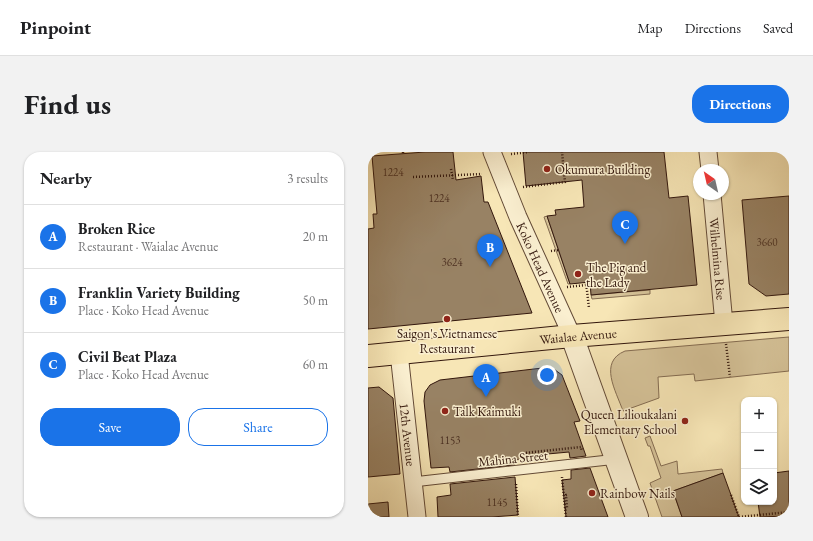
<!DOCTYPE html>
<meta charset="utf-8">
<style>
:root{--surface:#fff;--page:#f2f2f2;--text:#202124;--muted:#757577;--line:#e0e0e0;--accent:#1a73e8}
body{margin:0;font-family:"EB Garamond",serif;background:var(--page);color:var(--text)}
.controls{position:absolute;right:12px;bottom:12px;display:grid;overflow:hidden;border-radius:8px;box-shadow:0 1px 3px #0004}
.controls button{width:36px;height:36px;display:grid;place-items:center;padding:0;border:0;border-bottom:1px solid var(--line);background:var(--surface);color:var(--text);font:20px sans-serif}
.compass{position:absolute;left:325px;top:12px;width:36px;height:36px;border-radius:50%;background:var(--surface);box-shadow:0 1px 3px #0004;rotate:326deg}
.you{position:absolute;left:179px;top:223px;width:14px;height:14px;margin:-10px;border:3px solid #fff;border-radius:50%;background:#1a73e8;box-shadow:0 0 0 6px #1a73e833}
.badge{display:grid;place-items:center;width:26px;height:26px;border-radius:50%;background:var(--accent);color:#fff;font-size:13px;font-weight:700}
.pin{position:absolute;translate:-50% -33px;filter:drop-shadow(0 1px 2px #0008)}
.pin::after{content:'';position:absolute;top:21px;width:14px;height:12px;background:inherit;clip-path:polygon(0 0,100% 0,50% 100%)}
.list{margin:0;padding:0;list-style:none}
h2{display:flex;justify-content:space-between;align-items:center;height:52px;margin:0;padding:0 16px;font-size:17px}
h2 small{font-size:13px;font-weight:400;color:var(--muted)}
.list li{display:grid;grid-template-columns:26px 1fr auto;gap:12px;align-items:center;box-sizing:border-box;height:64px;padding:0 16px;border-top:1px solid var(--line)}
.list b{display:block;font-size:15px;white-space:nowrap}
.list p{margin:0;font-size:13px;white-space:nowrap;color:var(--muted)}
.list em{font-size:13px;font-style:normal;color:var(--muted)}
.actions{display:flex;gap:8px;padding:12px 16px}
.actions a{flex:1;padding:9px 0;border:1px solid var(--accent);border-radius:16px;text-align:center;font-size:14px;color:var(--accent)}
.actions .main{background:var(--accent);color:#fff}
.icon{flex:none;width:22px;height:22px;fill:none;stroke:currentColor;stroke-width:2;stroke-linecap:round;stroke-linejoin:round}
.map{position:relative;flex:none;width:421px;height:365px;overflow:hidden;border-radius:16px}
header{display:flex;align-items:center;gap:24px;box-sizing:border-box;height:56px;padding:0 20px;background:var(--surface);border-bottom:1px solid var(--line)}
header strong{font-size:19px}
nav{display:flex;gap:22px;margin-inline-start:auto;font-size:14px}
.intro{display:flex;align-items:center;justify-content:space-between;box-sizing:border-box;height:96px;padding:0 24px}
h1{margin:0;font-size:28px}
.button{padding:10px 18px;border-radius:16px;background:var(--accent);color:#fff;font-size:14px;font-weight:700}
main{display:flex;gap:24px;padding:0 24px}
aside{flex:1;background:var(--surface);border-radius:16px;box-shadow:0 1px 3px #0004}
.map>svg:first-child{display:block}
.green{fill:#d6c399;stroke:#846c52}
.building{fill:#988264;stroke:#32160c}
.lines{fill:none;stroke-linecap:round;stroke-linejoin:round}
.service-casing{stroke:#634a36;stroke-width:11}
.minor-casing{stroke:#634a36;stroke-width:19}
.tertiary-casing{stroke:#634a36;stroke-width:24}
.primary-casing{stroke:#32160c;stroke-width:24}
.path{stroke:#32160c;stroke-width:2.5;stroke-dasharray:1 2;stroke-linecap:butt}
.service{stroke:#faefd0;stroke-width:9}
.minor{stroke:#faefd0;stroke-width:17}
.tertiary{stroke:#faefd0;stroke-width:22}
.primary{stroke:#f7e6b6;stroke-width:22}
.poi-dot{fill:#8f2418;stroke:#faefd0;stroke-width:1.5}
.labels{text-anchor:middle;stroke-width:3;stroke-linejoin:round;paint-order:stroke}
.number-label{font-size:11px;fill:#4c3122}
.poi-label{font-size:13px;fill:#32160c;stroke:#faefd0;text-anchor:start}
.street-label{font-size:13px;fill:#32160c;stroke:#faefd0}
</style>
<header>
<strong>Pinpoint</strong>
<nav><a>Map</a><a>Directions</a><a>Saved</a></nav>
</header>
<div class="intro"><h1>Find us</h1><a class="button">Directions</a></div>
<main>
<aside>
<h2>Nearby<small>3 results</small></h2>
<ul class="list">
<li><span class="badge">A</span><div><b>Broken Rice</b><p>Restaurant · Waialae Avenue</p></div><em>20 m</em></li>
<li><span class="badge">B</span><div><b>Franklin Variety Building</b><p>Place · Koko Head Avenue</p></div><em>50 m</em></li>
<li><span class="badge">C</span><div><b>Civil Beat Plaza</b><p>Place · Koko Head Avenue</p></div><em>60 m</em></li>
</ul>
<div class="actions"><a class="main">Save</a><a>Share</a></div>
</aside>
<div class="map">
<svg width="421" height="365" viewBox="0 0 421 365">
<rect width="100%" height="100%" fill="#f7e6b6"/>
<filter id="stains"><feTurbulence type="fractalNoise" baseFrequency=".005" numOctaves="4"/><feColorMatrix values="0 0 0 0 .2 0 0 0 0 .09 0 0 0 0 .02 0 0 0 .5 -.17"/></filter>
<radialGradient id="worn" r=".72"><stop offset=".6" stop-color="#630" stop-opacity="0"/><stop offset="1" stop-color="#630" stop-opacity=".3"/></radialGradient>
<g class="green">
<polygon points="179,64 202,132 200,132 176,65"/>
<polygon points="282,138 282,142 224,147 223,143"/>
<path d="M421 185V219L327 229 326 222 290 225 291 246 255 259C248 239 230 210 257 199Z"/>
<polygon points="282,284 293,314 309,309 310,322 354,317 355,321 305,339 314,365 294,365 282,331 293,326 282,294 280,294 277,286"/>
</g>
<g class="building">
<polygon points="57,0 85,0 88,28 113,24 116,50 120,50 164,161 0,177 0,77 6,76 5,62 9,62 4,4"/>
<polygon points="155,0 296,0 301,46 320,44 329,133 223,143 222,130 202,132 179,64 188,63 187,58 216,55 214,28 158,34"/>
<polygon points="421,44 421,142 398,144 381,132 374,48"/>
<polygon points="183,215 194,223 212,269 206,270 218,304 202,306 201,300 158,304 158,307 146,308 146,313 82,320 81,315 63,316 56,249 57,240 62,233 72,228"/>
<polygon points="11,235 25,246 32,322 0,325 0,236"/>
<polygon points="222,316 240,365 198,365 194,328 203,327 203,318"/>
<polygon points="421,319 421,364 392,365 390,350 406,350 406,321"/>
<polygon points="355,321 371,365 314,365 305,339"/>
<polygon points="147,325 150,363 124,365 70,365 69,345 83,343 82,332"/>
<polygon points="20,350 21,365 0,365 0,352"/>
</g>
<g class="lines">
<g class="service-casing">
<polyline id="service" points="45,330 249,307"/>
</g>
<g class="minor-casing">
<g id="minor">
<path id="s1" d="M124 0 150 65 204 184"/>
<polyline points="340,0 342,18"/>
<path id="s2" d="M344 42 356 172"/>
<path id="s3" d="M31 201 49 365"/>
</g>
</g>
<g class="tertiary-casing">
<polyline id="tertiary" points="204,184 269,365"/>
</g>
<g class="primary-casing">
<g id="primary">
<path id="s4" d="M0 204 204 184 421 167"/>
</g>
</g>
<g class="path">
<polyline points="35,0 35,1"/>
<polyline points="143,2 161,0"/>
<polyline points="83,17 85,28"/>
<polyline points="45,25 114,22"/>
<polyline points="155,35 197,30 194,0"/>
<polyline points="183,99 191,98"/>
<polyline points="218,130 221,156"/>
<polyline points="199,135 218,133"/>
<polyline points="358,192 362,225"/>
<polyline points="156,305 156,301 213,295 214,299"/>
<polyline points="194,325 198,365"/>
<polyline points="148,332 150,365"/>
<polyline points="363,343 371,365"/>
<polyline points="197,357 199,356 198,343 200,343"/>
<polyline points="371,365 421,360"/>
</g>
<use href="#service" class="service"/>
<use href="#minor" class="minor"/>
<use href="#tertiary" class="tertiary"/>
<use href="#primary" class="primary"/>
</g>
<g class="poi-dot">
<circle cx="179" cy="17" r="4"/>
<circle cx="210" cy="122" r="4"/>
<circle cx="79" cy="167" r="4"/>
<circle cx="77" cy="259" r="4"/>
<circle cx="317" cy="269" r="4"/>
<circle cx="224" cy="341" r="4"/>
</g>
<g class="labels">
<g class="number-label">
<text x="25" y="24">1224</text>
<text x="71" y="50">1224</text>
<text x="399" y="94">3660</text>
<text x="84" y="114">3624</text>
<text x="82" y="292">1153</text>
<text x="129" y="354">1145</text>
</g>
<g class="poi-label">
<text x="187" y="22">Okumura Building</text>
<text x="218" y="120">The Pig and<tspan x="218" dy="15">the Lady</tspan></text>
<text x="79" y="186" text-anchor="middle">Saigon's Vietnamese<tspan x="79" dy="15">Restaurant</tspan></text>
<text x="85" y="264">Talk Kaimuki</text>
<text x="309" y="267" text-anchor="end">Queen Lilioukalani<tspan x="309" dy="15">Elementary School</tspan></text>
<text x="232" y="346">Rainbow Nails</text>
</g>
<g class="street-label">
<text dy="5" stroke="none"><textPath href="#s2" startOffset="65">Wilhelmina Rise</textPath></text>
<text dy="5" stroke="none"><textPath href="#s1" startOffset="125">Koko Head Avenue</textPath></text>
<text dy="5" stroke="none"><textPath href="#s4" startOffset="211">Waialae Avenue</textPath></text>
<text dy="5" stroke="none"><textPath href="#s3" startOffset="82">12th Avenue</textPath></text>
<text transform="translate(145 306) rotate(-6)" y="5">Mahina Street</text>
</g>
</g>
<rect width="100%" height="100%" filter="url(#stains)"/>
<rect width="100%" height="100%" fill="url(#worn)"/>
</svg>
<div class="controls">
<button>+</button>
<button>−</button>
<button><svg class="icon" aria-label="layers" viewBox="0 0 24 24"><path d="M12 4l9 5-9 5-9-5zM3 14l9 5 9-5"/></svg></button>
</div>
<svg class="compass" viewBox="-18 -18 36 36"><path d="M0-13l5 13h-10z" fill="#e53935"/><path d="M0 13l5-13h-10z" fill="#757577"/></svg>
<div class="you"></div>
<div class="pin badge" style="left:118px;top:245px">A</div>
<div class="pin badge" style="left:122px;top:115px">B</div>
<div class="pin badge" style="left:257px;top:92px">C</div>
</div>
</main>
